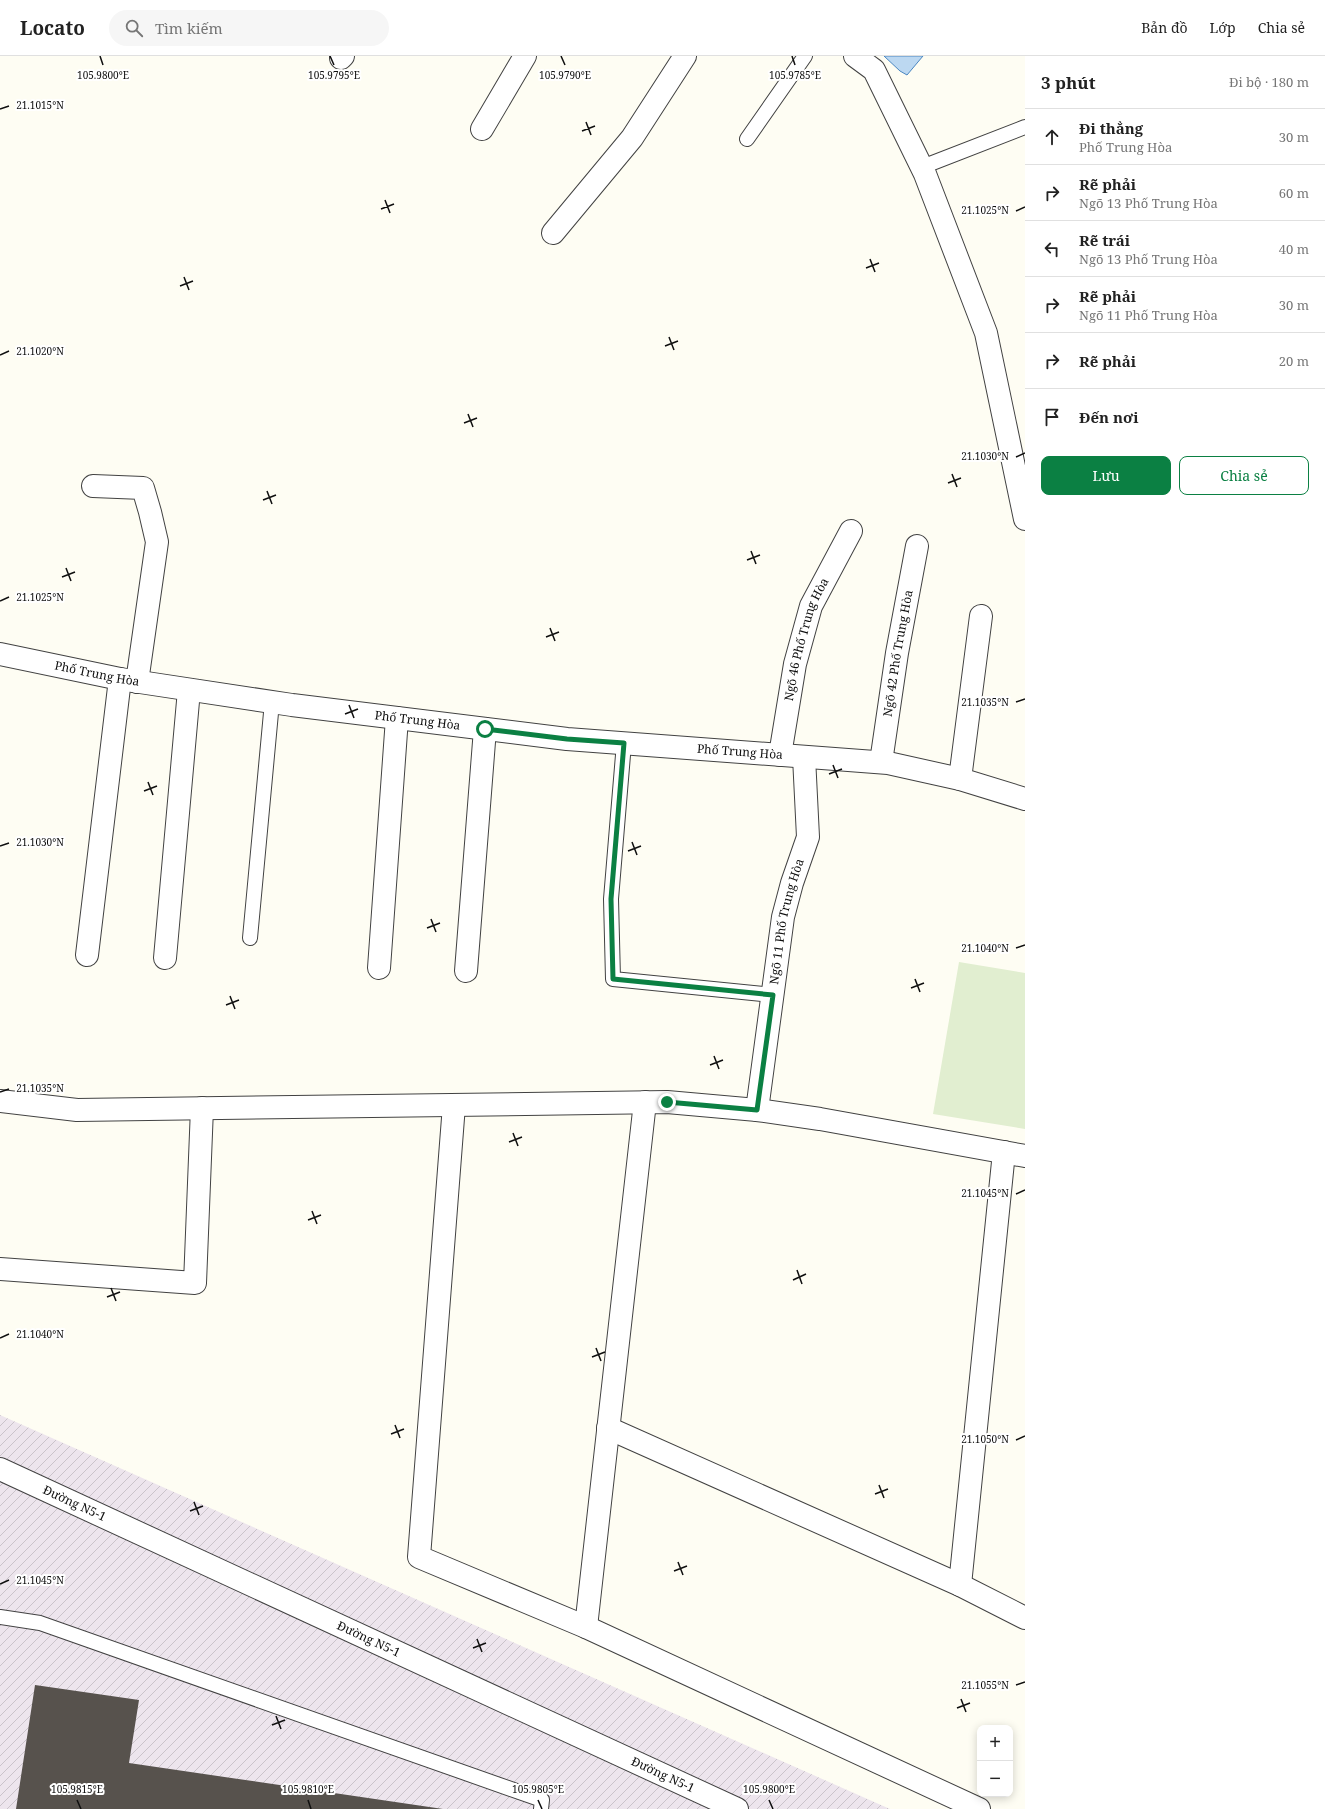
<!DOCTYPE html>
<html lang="vi">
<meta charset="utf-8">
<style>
:root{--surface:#fff;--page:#f6f6f6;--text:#222;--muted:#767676;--line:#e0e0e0;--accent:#0b8043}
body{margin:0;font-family:"Noto Serif",serif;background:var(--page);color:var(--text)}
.controls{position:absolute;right:12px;bottom:12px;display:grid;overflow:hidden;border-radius:8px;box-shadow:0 2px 10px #0003}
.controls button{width:36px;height:36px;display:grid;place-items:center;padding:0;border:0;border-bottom:1px solid var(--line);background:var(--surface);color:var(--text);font:20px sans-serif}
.stop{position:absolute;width:12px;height:12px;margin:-9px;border:3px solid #0b8043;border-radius:50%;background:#fff}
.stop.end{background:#0b8043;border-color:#fff;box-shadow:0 1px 4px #0008}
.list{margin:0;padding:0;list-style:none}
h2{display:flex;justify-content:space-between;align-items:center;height:52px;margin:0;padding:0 16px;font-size:17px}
h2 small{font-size:13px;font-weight:400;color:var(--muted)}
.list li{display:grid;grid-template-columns:26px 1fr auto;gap:12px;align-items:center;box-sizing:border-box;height:56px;padding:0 16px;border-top:1px solid var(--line)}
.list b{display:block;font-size:15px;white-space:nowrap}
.list p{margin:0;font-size:13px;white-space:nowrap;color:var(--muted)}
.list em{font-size:13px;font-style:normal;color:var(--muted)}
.actions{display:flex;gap:8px;padding:12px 16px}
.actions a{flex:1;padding:9px 0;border:1px solid var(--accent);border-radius:8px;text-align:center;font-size:14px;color:var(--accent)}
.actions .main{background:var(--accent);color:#fff}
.icon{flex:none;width:22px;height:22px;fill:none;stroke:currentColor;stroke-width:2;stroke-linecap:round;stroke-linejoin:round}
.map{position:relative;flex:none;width:1025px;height:1753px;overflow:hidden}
header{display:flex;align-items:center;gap:24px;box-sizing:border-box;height:56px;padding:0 20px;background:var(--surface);border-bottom:1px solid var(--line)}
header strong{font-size:19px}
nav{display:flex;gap:22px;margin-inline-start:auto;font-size:14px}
.search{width:280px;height:36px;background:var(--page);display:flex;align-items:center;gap:10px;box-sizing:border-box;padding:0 14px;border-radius:22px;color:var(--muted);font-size:15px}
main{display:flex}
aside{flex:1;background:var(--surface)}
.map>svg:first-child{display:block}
.industrial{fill:url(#industrial-furrows)}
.pitch{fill:#e1eed0}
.water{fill:#bcd8f1;stroke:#4a86c1}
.building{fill:#57524d}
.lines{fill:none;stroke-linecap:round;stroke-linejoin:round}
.service-casing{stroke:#424242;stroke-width:16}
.minor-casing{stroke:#424242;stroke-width:24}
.tertiary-casing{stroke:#424242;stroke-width:24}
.service{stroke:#fff;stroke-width:14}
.minor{stroke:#fff;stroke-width:22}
.tertiary{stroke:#fff;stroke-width:22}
.route{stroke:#0b8043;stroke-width:5}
.ticks{fill:none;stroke:#0f0f0f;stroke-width:1.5}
.labels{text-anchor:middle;stroke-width:4;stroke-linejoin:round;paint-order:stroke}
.street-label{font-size:12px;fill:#0f0f0f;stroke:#fff}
.ticks-label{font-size:10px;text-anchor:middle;fill:#0f0f0f;stroke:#fff;stroke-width:4;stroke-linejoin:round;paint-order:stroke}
</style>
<header>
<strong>Locato</strong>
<div class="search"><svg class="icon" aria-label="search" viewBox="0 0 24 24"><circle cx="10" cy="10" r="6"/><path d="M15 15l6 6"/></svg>Tìm kiếm</div>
<nav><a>Bản đồ</a><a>Lớp</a><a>Chia sẻ</a></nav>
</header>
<main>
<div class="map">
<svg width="1025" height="1753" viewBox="0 0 1025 1753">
<defs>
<pattern id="industrial-furrows" width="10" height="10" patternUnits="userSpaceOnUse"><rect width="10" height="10" fill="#ede5ed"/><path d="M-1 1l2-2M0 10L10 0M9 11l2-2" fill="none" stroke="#cac3ca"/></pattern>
</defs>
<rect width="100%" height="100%" fill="#fefdf3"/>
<polygon class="industrial" points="0,1359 890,1753 0,1753"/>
<polygon class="pitch" points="959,906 1025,917 1025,1073 933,1058"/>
<polygon class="water" points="884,0 923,0 907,19 900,15"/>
<polygon class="building" points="35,1629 139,1644 129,1707 443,1753 16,1753"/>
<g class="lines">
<g class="service-casing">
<g id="service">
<polyline points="747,83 805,0"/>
<polyline points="922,111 1025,71"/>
<polyline points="624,687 611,843 613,923 773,939"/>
<polyline points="250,882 272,646"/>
<polyline points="0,1561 40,1567 542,1744 541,1753"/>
</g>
</g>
<g class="minor-casing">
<g id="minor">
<polyline points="341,2 343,0"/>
<polyline points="482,73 525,0"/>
<polyline points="553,177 632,82 685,0"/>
<polyline points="93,430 143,432 150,456 157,486 137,626"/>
<path id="s1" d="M0 598 120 623 292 649 567 683 888 707 960 723 1025 743"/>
<path id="s2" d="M780 699 795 608 811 550 851 475"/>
<path id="s3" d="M881 706 897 597 917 490"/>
<polyline points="960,723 981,560"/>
<polyline points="87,899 120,623"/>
<polyline points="165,902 189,634"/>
<polyline points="379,912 397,662"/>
<polyline points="466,915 485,673"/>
<polyline points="0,1045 77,1054 667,1046 757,1054 820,1063 1025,1100"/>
<polyline points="454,1049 419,1501 586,1571 979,1753"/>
<path id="s4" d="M757 1054 783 861 792 827 808 781 804 701"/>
<polyline points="0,1213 195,1227 202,1052"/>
<polyline points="608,1372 960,1529 1025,1562"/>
<path id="s5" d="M0 1413 737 1753"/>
<polyline points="960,1529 1004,1096"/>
<polyline points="586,1571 645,1046"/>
</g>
</g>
<g class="tertiary-casing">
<polyline id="tertiary" points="855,0 874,14 925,118 986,277 1025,463"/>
</g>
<use href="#service" class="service"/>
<use href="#minor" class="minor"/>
<use href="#tertiary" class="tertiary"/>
</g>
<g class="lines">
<polyline class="route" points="485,673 567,683 624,687 611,843 613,923 773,939 757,1054 667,1046"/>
</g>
<path class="ticks" d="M100 0 103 9M330 0 334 9M561 0 565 9M792 0 795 9M0 53 9 50M586 66 591 79M582 75 595 70M385 144 390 157M381 153 394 148M1016 155 1025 151M870 203 875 216M866 212 879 207M184 221 189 234M180 230 193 225M669 281 674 294M665 290 678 285M0 299 9 295M468 358 473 371M464 367 477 362M1016 401 1025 397M952 418 957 431M948 427 961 422M267 435 272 448M263 444 276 439M751 495 756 508M747 504 760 499M66 512 71 525M62 521 75 516M0 545 9 541M550 572 555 585M546 581 559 576M1016 646 1025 643M349 649 354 662M345 658 358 653M833 709 838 722M829 718 842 713M148 726 153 739M144 735 157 730M632 786 637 799M0 790 9 787M628 795 641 790M431 863 436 876M427 872 440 867M1016 892 1025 889M915 923 920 936M911 932 924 927M230 940 235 953M226 949 239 944M714 1000 719 1013M710 1009 723 1004M0 1036 9 1033M513 1077 518 1090M509 1086 522 1081M1016 1138 1025 1134M312 1155 317 1168M308 1164 321 1159M797 1214 802 1228M793 1224 806 1218M111 1232 116 1245M107 1241 120 1236M0 1282 9 1278M596 1292 601 1305M592 1301 605 1296M395 1369 400 1382M391 1378 404 1373M1016 1384 1025 1380M879 1429 884 1442M875 1438 888 1433M194 1446 199 1459M190 1455 203 1450M678 1506 683 1519M674 1515 687 1510M0 1528 9 1524M477 1583 482 1596M473 1592 486 1587M1016 1629 1025 1626M961 1643 966 1656M957 1652 970 1647M276 1660 281 1673M272 1669 285 1664M77 1744 81 1753M308 1744 311 1753M538 1744 542 1753M769 1744 773 1753"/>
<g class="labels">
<g class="street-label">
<text dy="4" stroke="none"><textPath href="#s2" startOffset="119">Ngõ 46 Phố Trung Hòa</textPath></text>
<text dy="4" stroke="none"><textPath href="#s3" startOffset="110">Ngõ 42 Phố Trung Hòa</textPath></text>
<text dy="4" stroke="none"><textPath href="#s1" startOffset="99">Phố Trung Hòa</textPath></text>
<text dy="4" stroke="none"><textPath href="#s1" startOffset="423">Phố Trung Hòa</textPath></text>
<text dy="4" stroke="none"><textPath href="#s1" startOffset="747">Phố Trung Hòa</textPath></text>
<text dy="4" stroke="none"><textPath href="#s4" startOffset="191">Ngõ 11 Phố Trung Hòa</textPath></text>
<text dy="4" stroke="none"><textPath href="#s5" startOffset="82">Đường N5-1</textPath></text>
<text dy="4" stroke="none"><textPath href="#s5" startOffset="406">Đường N5-1</textPath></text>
<text dy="4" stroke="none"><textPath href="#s5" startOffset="730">Đường N5-1</textPath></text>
</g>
</g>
<g class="ticks-label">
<text x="103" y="23">105.9800°E</text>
<text x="334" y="23">105.9795°E</text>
<text x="565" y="23">105.9790°E</text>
<text x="795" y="23">105.9785°E</text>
<text x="40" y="53">21.1015°N</text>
<text x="985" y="158">21.1025°N</text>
<text x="40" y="299">21.1020°N</text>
<text x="985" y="404">21.1030°N</text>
<text x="40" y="545">21.1025°N</text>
<text x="985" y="650">21.1035°N</text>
<text x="40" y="790">21.1030°N</text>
<text x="985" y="896">21.1040°N</text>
<text x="40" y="1036">21.1035°N</text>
<text x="985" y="1141">21.1045°N</text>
<text x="40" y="1282">21.1040°N</text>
<text x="985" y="1387">21.1050°N</text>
<text x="40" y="1528">21.1045°N</text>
<text x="985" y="1633">21.1055°N</text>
<text x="77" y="1737">105.9815°E</text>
<text x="308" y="1737">105.9810°E</text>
<text x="538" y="1737">105.9805°E</text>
<text x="769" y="1737">105.9800°E</text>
</g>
</svg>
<div class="controls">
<button>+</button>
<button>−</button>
</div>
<div class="stop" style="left:485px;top:673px"></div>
<div class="stop end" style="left:667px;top:1046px"></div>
</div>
<aside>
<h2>3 phút<small>Đi bộ · 180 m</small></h2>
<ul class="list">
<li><svg class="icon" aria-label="ahead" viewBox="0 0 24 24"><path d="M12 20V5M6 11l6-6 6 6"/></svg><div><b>Đi thẳng</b><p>Phố Trung Hòa</p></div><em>30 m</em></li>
<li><svg class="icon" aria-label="right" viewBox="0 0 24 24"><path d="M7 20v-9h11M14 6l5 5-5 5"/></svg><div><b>Rẽ phải</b><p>Ngõ 13 Phố Trung Hòa</p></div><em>60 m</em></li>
<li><svg class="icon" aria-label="left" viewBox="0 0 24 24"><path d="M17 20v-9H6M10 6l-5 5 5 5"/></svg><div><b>Rẽ trái</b><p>Ngõ 13 Phố Trung Hòa</p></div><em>40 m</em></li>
<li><svg class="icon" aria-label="right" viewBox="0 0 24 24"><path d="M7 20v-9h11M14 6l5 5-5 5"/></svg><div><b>Rẽ phải</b><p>Ngõ 11 Phố Trung Hòa</p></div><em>30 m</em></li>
<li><svg class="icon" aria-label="right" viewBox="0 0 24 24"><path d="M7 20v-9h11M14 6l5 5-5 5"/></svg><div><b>Rẽ phải</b></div><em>20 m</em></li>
<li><svg class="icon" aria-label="arrive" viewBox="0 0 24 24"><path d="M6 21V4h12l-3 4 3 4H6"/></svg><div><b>Đến nơi</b></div></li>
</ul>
<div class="actions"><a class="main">Lưu</a><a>Chia sẻ</a></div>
</aside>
</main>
